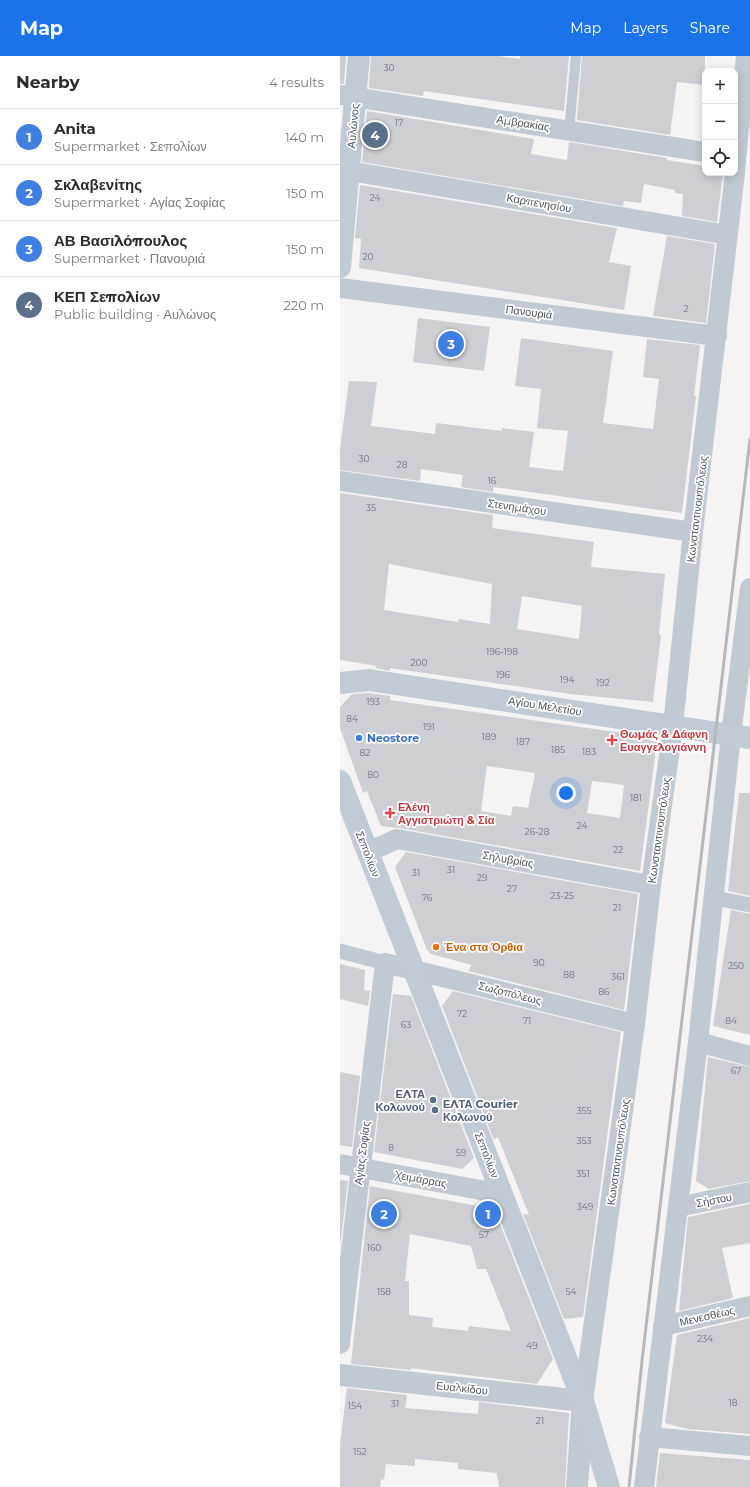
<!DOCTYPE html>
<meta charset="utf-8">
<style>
:root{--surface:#fff;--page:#f2f2f3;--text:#2b2b33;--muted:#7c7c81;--line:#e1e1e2;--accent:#1a73e8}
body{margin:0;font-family:Montserrat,sans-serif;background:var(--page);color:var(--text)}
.controls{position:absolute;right:12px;top:12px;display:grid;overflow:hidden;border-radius:8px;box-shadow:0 2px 10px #0003}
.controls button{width:36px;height:36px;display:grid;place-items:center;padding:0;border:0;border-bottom:1px solid var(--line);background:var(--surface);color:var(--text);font:20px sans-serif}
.you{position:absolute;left:226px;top:737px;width:14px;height:14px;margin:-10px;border:3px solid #fff;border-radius:50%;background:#1a73e8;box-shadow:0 0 0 6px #1a73e833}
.badge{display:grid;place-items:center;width:26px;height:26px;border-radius:50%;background:var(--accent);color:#fff;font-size:13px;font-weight:700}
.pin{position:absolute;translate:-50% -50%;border:2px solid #fff;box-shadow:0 1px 4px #0006}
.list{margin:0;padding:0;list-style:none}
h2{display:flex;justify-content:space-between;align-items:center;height:52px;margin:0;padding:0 16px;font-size:17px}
h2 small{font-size:13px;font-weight:400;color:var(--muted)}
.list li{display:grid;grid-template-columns:26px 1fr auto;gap:12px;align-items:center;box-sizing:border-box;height:56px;padding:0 16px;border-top:1px solid var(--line)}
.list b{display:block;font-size:15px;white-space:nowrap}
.list p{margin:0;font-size:13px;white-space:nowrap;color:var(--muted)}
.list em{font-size:13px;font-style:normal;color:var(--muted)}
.icon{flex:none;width:22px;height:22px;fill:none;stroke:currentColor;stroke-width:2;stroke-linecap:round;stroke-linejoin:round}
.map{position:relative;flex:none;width:410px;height:1431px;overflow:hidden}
header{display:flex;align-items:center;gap:24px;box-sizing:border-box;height:56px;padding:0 20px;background:var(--accent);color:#fff}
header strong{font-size:19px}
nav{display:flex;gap:22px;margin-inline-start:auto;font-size:14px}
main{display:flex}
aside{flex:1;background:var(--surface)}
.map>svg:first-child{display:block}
.building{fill:#cdcfd5;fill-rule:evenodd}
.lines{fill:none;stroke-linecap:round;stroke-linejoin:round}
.service{stroke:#c1cad2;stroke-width:10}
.pedestrian{stroke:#c1cad2;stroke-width:15}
.minor{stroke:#c1cad2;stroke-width:20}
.tertiary{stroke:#c1cad2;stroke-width:22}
.secondary{stroke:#c1cbd6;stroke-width:22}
.rail{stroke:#b5b8bd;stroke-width:3}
.shop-dot{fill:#3f7fe0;stroke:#fff;stroke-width:1.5}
.health-dot{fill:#e0444e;stroke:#fff;stroke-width:1.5}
.food-dot{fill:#e8710a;stroke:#fff;stroke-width:1.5}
.service-dot{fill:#5c6f8a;stroke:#fff;stroke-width:1.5}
.labels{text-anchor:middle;stroke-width:3.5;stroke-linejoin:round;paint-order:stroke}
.number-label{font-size:9px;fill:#6b747e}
.street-label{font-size:11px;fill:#4a5661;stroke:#fff}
.health-label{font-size:11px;font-weight:bold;fill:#be3a42;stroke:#fff;text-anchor:start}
.shop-label{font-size:11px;font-weight:bold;fill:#366cbe;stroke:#fff;text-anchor:start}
.food-label{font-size:11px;font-weight:bold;fill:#c56008;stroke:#fff;text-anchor:start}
.service-label{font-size:11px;font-weight:bold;fill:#4e5e75;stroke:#fff;text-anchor:end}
</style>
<header>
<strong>Map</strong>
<nav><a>Map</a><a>Layers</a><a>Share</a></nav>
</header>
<main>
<aside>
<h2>Nearby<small>4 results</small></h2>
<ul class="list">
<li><span class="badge" style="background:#3f7fe0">1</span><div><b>Anita</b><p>Supermarket · Σεπολίων</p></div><em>140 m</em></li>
<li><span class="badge" style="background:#3f7fe0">2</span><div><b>Σκλαβενίτης</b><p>Supermarket · Αγίας Σοφίας</p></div><em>150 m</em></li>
<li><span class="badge" style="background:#3f7fe0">3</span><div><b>ΑΒ Βασιλόπουλος</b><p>Supermarket · Πανουριά</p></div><em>150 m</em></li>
<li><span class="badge" style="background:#5c6f8a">4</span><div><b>ΚΕΠ Σεπολίων</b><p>Public building · Αυλώνος</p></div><em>220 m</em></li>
</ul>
</aside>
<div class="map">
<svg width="410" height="1431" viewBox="0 0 410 1431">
<rect width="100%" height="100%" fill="#f5f3f3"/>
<g class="building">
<polygon points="0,0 6,0 4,28 0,28"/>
<polygon points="31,0 158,0 180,3 180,0 229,0 224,55 84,35 83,40 29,32"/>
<polygon points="242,0 365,0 365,29 337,26 330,79 237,64"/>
<polygon points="27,55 194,83 191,98 227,104 229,86 327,102 327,104 365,110 365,117 383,117 377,166 342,160 343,138 335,137 335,134 304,128 301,147 284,145 283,150 22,106"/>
<polygon points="20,129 277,172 269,206 291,210 284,254 19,212 21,183 15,182"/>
<polygon points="327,180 375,188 366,267 313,260"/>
<polygon points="78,262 150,271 144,315 73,306"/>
<polygon points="181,282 273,295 263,367 313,373 319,323 303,321 307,283 360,289 354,340 356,340 342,457 153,431 153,436 121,431 123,419 81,413 80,425 0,414 0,393 9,325 37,326 31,370 95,378 96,367 162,375 162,372 194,376 189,411 223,415 228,375 197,372 201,333 175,330"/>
<path d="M0 437 153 459 152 472 254 486 251 511 325 518 319 578 321 579 313 646 230 638 50 612V615L35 612 37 610 0 604ZM49 508 152 528 150 568 119 563 118 566 44 554ZM182 540 242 550 239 583 177 573Z"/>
<path d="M29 637 50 640V644L311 681 310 685 317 686 300 815 59 772 41 770 27 735 23 737 0 672V651L12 638ZM147 710 195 717 188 752 173 750 171 760 141 755ZM252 725 284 729 280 762 247 757Z"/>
<polygon points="399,737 410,737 410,840 388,835"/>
<polygon points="66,796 298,838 284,954 128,915 132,909 91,898 87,894 55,811"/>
<polygon points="391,854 410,858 410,979 373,970"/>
<polygon points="0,908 25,914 24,934 30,935 28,950 0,943"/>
<polygon points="113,935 281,976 243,1261 224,1263 183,1158 189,1159 158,1081 154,1084 102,950"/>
<polygon points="53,938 71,940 134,1102 122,1113 34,1096"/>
<polygon points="368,1001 410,1011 410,1125 369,1133 356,1125"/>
<polygon points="0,1016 20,1020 12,1091 0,1089"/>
<polygon points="0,1124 8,1125 0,1190"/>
<path d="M30 1130 154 1153 213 1303 197 1328 71 1312V1314L11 1308ZM70 1178 131 1190 137 1213H146L171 1275 129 1270 128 1275 92 1271 93 1262 69 1259V1225H65Z"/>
<polygon points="410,1148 410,1187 382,1192 393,1242 339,1255 348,1161"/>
<polygon points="410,1262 410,1378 348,1373 325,1367 337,1279"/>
<polygon points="7,1332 67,1339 65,1352 138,1358 139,1346 229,1357 225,1431 159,1431 157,1417 118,1413 118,1407 75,1403 75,1410 46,1408 44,1424 41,1423 40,1431 0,1431 0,1389"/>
<polygon points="320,1397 410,1404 410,1431 316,1431"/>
</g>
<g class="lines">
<polyline class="service" points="229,75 236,0"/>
<g class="pedestrian">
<polyline points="375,842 410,849"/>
<polyline points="0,895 45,907"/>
</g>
<g class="minor">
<polyline points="0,39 365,96"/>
<polyline points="9,115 388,179"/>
<polyline points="395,115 406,0"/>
<polyline points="0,232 377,280"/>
<polyline points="0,425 353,476"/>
<polyline points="28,796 57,783 311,829"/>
<polyline points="358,986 410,1000"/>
<polyline points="0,1108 162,1138"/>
<polyline points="338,1151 410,1136"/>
<polyline points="323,1270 410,1250"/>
<polyline points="0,1288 45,907 295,968"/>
<polyline points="243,1345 295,968 311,829 333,670 353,476 395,117"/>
<polyline points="309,1381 410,1390"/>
<polyline points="304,1431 358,986 391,679 410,532"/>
</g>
<polyline class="tertiary" points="0,1319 243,1345 237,1431"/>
<g class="secondary">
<polyline points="0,211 19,0"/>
<polyline points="0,627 29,624 410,682"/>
<polyline points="0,725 243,1345 269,1431"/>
</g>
<polyline class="rail" points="289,1431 302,1305 410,383"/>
</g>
<circle class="shop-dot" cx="19" cy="682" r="4"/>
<g class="health-dot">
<path d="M270 678h4v4h4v4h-4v4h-4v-4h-4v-4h4z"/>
<path d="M48 751h4v4h4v4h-4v4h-4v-4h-4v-4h4z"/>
</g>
<circle class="food-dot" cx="96" cy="891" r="4"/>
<g class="service-dot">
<circle cx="93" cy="1044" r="4"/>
<circle cx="95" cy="1054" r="4"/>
</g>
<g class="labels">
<g class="number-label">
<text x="49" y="15">30</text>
<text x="59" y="70">17</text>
<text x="35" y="145">24</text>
<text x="28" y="204">20</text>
<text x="346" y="256">2</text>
<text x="24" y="406">30</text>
<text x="62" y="412">28</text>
<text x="152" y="428">16</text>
<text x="31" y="455">35</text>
<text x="162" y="599">196-198</text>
<text x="79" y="610">200</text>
<text x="163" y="622">196</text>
<text x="227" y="627">194</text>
<text x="263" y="630">192</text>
<text x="33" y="649">193</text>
<text x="12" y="666">84</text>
<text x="89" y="674">191</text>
<text x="149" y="684">189</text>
<text x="183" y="689">187</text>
<text x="218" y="697">185</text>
<text x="249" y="699">183</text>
<text x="25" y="700">82</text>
<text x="33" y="722">80</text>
<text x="296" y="745">181</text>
<text x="242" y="773">24</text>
<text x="197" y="779">26-28</text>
<text x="278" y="797">22</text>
<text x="111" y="817">31</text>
<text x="76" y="820">31</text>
<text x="142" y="825">29</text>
<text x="172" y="836">27</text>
<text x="222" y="843">23-25</text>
<text x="87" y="845">76</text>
<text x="277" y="855">21</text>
<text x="199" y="910">90</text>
<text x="396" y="913">250</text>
<text x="229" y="922">88</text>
<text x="278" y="924">361</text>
<text x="264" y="939">86</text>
<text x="122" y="961">72</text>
<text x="187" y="968">71</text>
<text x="391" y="968">84</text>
<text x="66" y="972">63</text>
<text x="396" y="1018">67</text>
<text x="244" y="1058">355</text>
<text x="244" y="1088">353</text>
<text x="51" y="1095">8</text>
<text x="121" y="1100">59</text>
<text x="243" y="1121">351</text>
<text x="245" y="1154">349</text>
<text x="144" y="1182">57</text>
<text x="34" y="1195">160</text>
<text x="44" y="1239">158</text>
<text x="231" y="1239">54</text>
<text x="365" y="1286">234</text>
<text x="192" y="1293">49</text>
<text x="393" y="1350">18</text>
<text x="55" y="1351">31</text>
<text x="15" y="1353">154</text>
<text x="200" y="1368">21</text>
<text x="20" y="1399">152</text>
</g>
<g class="street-label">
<text transform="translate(183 67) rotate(9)" y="4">Αμβρακίας</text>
<text transform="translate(13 70) rotate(-85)" y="4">Αυλώνος</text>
<text transform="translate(199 147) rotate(10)" y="4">Καρπενησίου</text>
<text transform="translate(189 256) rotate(7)" y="4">Πανουριά</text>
<text transform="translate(177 451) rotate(8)" y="4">Στενημάχου</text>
<text transform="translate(357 453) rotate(-83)" y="4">Κωνσταντινουπόλεως</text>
<text transform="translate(205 650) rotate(9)" y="4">Αγίου Μελετίου</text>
<text transform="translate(319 774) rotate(-82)" y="4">Κωνσταντινουπόλεως</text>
<text transform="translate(28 798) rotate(69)" y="4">Σεπολίων</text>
<text transform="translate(168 803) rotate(10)" y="4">Σηλυβρίας</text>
<text transform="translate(170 937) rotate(14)" y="4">Σωζοπόλεως</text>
<text transform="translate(278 1096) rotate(-82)" y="4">Κωνσταντινουπόλεως</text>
<text transform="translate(22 1097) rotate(-83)" y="4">Αγίας Σοφίας</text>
<text transform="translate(147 1099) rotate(69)" y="4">Σεπολίων</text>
<text transform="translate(81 1123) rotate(10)" y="4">Χειμάρρας</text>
<text transform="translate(374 1144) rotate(-11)" y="4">Σήστου</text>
<text transform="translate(367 1260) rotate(-13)" y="4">Μενεσθέως</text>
<text transform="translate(122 1332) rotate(6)" y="4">Ευαλκίδου</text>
</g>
<g class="health-label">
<text x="280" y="682">Θωμάς &amp; Δάφνη<tspan x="280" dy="13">Ευαγγελογιάννη</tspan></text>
<text x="58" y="755">Ελένη<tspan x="58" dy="13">Αγγιστριώτη &amp; Σία</tspan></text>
</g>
<g class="shop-label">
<text x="27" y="686">Neostore</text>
</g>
<g class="food-label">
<text x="104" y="895">Ένα στα Όρθια</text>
</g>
<g class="service-label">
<text x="85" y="1042">ΕΛΤΑ<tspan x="85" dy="13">Κολωνού</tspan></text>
<text x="103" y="1052" text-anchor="start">ΕΛΤΑ Courier<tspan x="103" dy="13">Κολωνού</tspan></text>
</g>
</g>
</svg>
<div class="controls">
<button>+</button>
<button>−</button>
<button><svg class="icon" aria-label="locate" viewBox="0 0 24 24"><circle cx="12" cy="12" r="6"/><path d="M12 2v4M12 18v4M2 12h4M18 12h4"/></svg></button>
</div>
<div class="you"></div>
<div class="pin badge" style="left:148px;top:1158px;background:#3f7fe0">1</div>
<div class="pin badge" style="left:44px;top:1158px;background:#3f7fe0">2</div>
<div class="pin badge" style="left:111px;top:288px;background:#3f7fe0">3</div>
<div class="pin badge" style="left:35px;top:79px;background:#5c6f8a">4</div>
</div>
</main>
